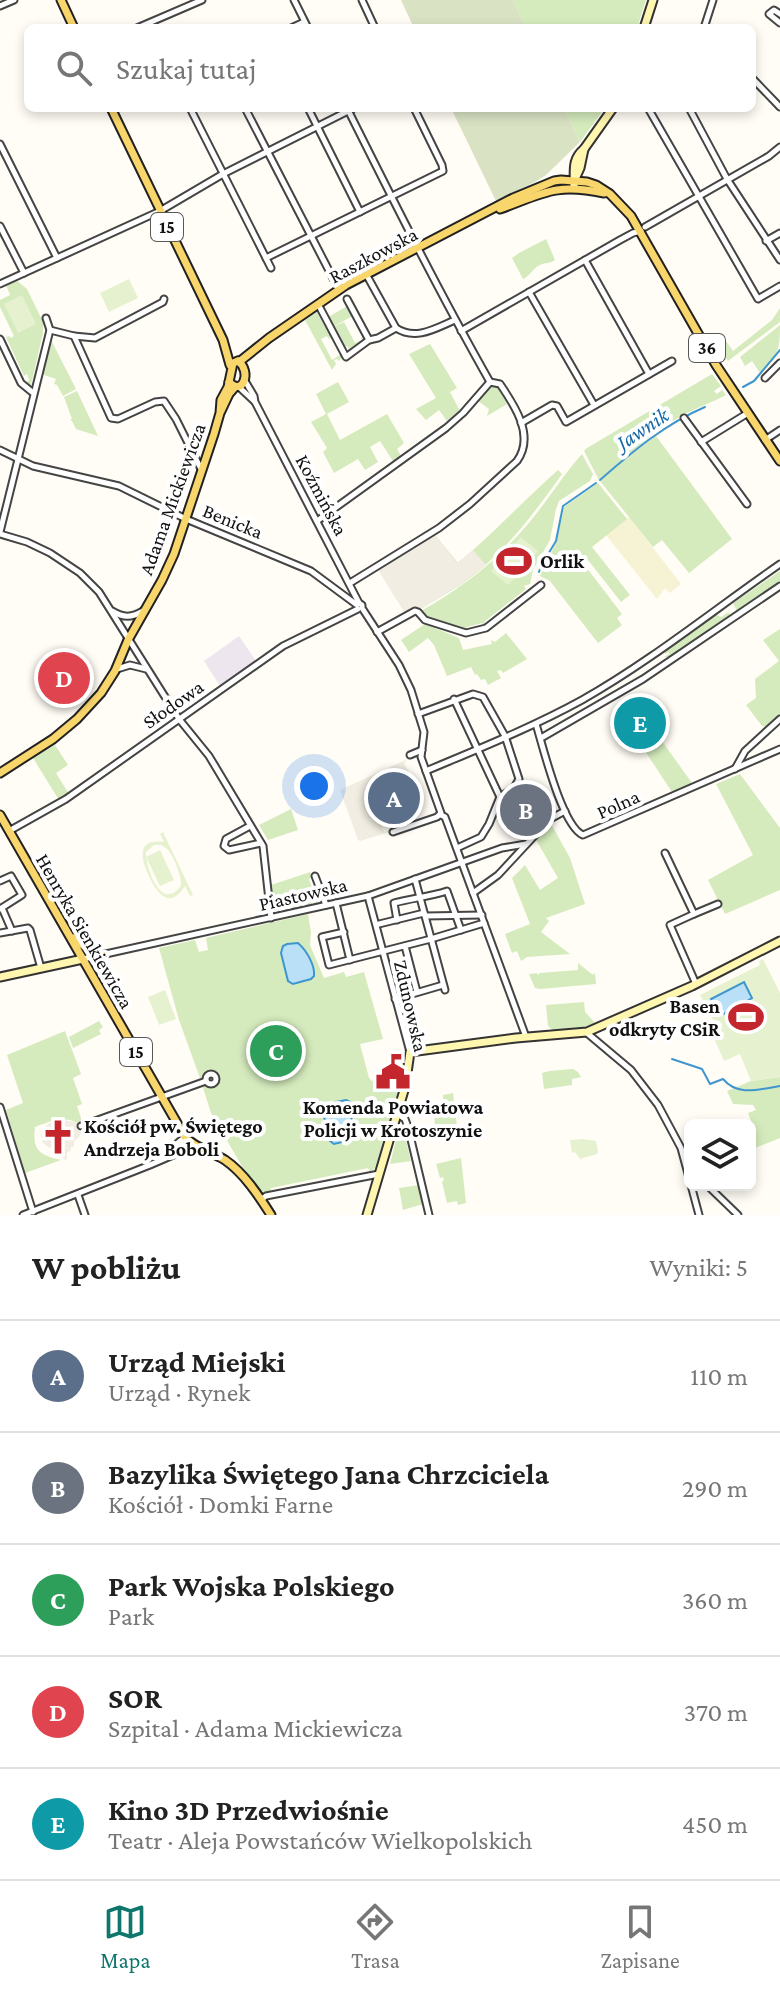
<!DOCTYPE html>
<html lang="pl">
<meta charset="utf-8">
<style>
:root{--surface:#fff;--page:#f6f6f6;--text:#222;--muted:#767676;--line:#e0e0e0;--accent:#0f766e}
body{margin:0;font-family:"Crimson Pro",serif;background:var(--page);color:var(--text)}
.controls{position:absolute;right:24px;bottom:24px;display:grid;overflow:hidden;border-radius:12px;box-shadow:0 4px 12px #0003}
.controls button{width:72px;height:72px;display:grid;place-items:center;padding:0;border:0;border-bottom:2px solid var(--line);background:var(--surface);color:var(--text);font:40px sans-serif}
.you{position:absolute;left:314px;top:786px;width:28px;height:28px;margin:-20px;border:6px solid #fff;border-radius:50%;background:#1a73e8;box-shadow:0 0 0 12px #1a73e833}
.badge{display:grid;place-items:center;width:52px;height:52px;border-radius:50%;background:var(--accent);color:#fff;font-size:26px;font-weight:700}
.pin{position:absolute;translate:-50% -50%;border:4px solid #fff;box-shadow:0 2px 8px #0006}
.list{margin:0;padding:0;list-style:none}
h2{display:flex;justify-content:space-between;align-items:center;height:104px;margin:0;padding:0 32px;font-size:34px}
h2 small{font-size:26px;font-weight:400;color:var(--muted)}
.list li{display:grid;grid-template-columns:52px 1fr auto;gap:24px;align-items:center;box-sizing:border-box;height:112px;padding:0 32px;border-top:2px solid var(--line)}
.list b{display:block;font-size:30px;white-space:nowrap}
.list p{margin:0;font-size:26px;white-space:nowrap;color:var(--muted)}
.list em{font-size:26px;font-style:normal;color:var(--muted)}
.icon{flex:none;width:44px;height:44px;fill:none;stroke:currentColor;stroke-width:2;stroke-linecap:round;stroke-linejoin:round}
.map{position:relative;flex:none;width:780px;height:1215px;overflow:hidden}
.search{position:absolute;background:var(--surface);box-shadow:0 4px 12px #0003;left:24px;right:24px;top:24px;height:88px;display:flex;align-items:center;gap:20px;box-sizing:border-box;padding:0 28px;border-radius:12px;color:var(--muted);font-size:30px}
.sheet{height:664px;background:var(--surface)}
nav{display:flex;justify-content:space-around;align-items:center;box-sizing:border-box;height:112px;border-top:2px solid var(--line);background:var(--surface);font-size:22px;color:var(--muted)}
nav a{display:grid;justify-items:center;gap:4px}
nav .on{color:var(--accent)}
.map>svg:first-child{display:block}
.industrial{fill:#eee6ef}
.farmland{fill:#f6f3d4}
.green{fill:#d5ebbd}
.cemetery{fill:#d9e3c4}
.pitch{fill:#e6f2cf;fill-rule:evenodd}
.plaza{fill:#f1ede2}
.water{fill:#b9e0f7;stroke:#3f96cf;stroke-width:2}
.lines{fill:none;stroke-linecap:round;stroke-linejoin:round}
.stream{stroke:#3f96cf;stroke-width:2}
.street-casing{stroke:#444;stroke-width:9}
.secondary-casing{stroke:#333;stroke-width:11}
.primary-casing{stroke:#222;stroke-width:11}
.street{stroke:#fff;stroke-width:5}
.secondary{stroke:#fff6b0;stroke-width:7}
.primary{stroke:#f9d66b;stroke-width:7}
.labels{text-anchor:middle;stroke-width:8;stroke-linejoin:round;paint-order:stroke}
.shield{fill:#fff;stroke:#585858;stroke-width:2}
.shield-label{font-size:18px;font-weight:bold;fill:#111}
.street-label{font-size:20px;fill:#111;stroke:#fff}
.poi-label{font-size:20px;font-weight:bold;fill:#111;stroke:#fff;text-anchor:start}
.water-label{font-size:22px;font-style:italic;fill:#1768a6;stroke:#fff}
</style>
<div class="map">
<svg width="780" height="1215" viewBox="0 0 780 1215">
<rect width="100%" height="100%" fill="#fffdf5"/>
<polygon class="industrial" points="239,636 256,661 220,686 204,661"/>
<polygon class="farmland" points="629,517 681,584 670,593 665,588 657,599 606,535"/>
<g class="green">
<polygon points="513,0 646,0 637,28 526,28"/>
<polygon points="564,108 605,108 580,142"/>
<path d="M546 239 555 260C550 264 546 262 540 265 533 268 530 276 523 279L512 258 519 253Z"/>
<polygon points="16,280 27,289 43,322 43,333 31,385 26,383 29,380 27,374 24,376 6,337 9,336 11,338 14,336 0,307 0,300 10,295 6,285"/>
<polygon points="349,305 354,315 333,327 344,322 355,343 362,340 361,338 366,335 367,339 349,353 345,351 349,349 347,346 343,347 328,318 328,315 330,316"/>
<polygon points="780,308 780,322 728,361 717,342 724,338 733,351 772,320"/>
<polygon points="318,311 321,312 318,314 325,327 328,326 334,337 329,339 327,336 321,339 332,360 343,353 342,358 338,361 337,359 334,360 336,364 332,370 305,320"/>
<path d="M780 325C780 351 778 354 760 373L752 361 745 366 740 357Z"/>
<polygon points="50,338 76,389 63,396 57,385 54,384 56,379 41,374"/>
<polygon points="430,344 457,388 450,392 460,411 447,421 439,410 426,420 416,409 436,398 409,354"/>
<path d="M712 374 721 386 714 391 717 394 722 390 726 395C713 402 699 407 685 414 653 431 627 456 599 480L584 451 587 448Z"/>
<polygon points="338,382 349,402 327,414 340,440 387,414 404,443 397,449 401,456 393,461 380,441 370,447 378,462 365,470 358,459 334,473 323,452 327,448 311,422 326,414 316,394"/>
<polygon points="493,384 500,388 499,389 507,404 487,416 489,409 478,401"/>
<polygon points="77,391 98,436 76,429 72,421 70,420 72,419 64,397"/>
<polygon points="656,436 732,539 689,573 662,540 653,547 600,481 631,453"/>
<path d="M582 454 593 474 590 481 559 501 556 509 550 540 533 570 530 584 524 586 526 589 484 622 486 625 484 627 482 623 467 627V631L428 619 421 611C466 586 504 555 536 514 552 494 565 473 582 454Z"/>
<path d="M558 470 562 474C533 515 503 555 462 584 448 593 433 601 419 610L414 609 405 613 378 569 435 535 458 563C493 534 524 500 558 470Z"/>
<polygon points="598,483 627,519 592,547 630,595 621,602 588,560 583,563 622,614 617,618 622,625 598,643 550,581 540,576 556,543 564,507"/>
<polygon points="780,571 780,583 737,611 733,603"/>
<polygon points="729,612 730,616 669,657 664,657 669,654 669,652 665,654 664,651 711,618 717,615 721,617"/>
<polygon points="425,624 459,638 463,650 492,644 491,640 495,642 506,633 527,659 503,673 501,670 497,671 501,678 488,685 485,679 481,680 477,674 475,675 471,667 447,676 434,645 428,638 409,652 401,640"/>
<polygon points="780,629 780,717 769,727 762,726 746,705 756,698 755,679 779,661 763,640"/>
<polygon points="659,737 692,783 672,792 643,748"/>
<polygon points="55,745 68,765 56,773 69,794 59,800 33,758"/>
<polygon points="740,774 780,828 780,890 725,914 708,880 753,855 716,784"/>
<polygon points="291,809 298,830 268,840 259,825"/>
<polygon points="550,822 570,858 585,904 546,918 549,921 541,932 570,954 527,957 521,961 517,951 512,953 505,934 530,924 512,878 525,865 540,890 558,878 535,838"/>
<polygon points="310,872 312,877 309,879 316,899 320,898 321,902 282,911 274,907 271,885"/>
<polygon points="308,914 311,932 310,945 324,978 344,972 346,977 364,972 383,1039 360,1044 369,1078 372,1081 401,1083 375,1168 370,1172 368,1168 271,1188 271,1192 266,1193 260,1190 243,1168 211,1113 200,1078 179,1020 159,948 195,940 199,952 208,950 206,938"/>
<polygon points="578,963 593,975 595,973 596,984 540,989 535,988 529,974 537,973 538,975 540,973 578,970"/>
<polygon points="584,1002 585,1012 595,1023 581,1028 554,1031 548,1026 546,1005"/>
<polygon points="99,1021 103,1027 99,1030 101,1034 73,1048 69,1037"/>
<path d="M65 1031 81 1074 73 1078 82 1104 77 1106 82 1121 77 1123C62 1115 50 1122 35 1127 32 1151 40 1155 61 1160L25 1173 6 1110 23 1103 7 1055Z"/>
<polygon points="573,1069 578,1072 581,1077 572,1079 572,1085 544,1089 542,1073 549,1071"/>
<polygon points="780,1077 780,1138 750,1150 750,1125 742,1125 751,1121 748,1113 756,1110 753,1105 733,1104 727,1091 751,1081"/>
<polygon points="453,1093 458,1136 449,1138 447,1128 435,1130 434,1105 443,1104 443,1095"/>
<polygon points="402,1125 411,1161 390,1164 399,1128"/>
<polygon points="461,1158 466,1203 458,1205 457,1201 447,1203 442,1182 444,1180 443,1177 440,1178 436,1164"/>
<polygon points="419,1185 423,1204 403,1210 399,1188"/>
</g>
<g class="cemetery">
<polygon points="401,0 513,0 526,28 414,28"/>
<polygon points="451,108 564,108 580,142 546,175 535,182 496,201"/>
</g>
<g class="pitch">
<polygon points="129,279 138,298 109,312 100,293"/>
<polygon points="22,295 36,324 18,333 4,304"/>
<polygon points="521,537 538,551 508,585 491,571"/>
<path d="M163 832 193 895 190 896 185 886C170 910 157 894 149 876 141 859 136 838 164 842L160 834ZM154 845C160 845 162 844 167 849 174 856 182 877 181 886L174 893C168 894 166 896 161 891 153 885 145 861 146 852Z"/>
<polygon points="160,850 174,880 160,886 146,857"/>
<polygon points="763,959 780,993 780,1077 751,1081 740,1054 724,1061 711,1031 717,1027 700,995 760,965 759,961"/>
<polygon points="165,990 176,1019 159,1025 148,997"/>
<polygon points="583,1139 596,1141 598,1151 597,1154 580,1159 575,1152 572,1153 570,1140"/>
</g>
<g class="plaza">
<polygon points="435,535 457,563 473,550 486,565 461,584 419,610 414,609 405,613 378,569"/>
<polygon points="408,759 404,763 409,773 364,792 376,822 380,821 384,832 388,831 389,832 360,841 358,840 340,790"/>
<polygon points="62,1120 80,1123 83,1130 79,1137 74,1141 74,1147 71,1147 71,1150 67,1153 67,1159 64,1160 60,1150 48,1147 43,1143 41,1136 42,1131 48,1124"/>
</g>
<g class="water">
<path d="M298 943C307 951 315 965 314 976L311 979 293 984 288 981 281 953 283 946 287 944Z"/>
<polygon points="744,982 752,998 720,1016 711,999"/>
<polygon points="346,1100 350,1102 353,1135 351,1140 334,1144 330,1141 322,1108 326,1104"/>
</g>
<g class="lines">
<g class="stream">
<polyline points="743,387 754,381 780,350"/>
<path d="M600 480C633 451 665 424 705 407"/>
<polyline points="539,572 541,566 556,541 563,506 596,483"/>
<path d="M672 1059 702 1069 710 1084 723 1079C738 1097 760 1089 780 1086"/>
</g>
<g class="street-casing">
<g id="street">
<polyline points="294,0 308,28"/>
<polyline points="362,0 375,28"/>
<polyline points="0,6 14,0"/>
<polyline points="780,14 774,10 769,14 780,23"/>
<polyline points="137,28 202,0"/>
<polyline points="291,28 304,22"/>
<polyline points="704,28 713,0"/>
<polyline points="752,78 780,107"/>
<polyline points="190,108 271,268"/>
<polyline points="245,108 339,290"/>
<polyline points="308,108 360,212"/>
<path d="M347 108C393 200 439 292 490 382L500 384C515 406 535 436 517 461L470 504 439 528 350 583"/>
<polyline points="648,108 758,299 780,286"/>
<polyline points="689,108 727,179 780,260"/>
<polyline points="0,144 57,258"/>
<polyline points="0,226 24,273"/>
<polyline points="645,227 769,156 780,147"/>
<polyline points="766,241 780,233"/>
<polyline points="266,258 443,171 442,165 414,108"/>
<polyline points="585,260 649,374"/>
<polyline points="366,274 396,328"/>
<polyline points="0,284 160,211 223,174 354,108"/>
<polyline points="529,292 594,405"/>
<polyline points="347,299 369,340"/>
<path d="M318 304 346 357 369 340 378 338 396 328C416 341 436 328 455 320"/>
<polyline points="50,330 74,336 111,418 118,419 155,402 164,401 176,419 201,469"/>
<polyline points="461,331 620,240 633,233 641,231"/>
<polyline points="74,336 95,338 163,302 164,299"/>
<polyline points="0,339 21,383 32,392"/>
<polyline points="765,378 780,363"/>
<polyline points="245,381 254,396 255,402 359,603 362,605 362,608 399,665 411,690 424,732 421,757 441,813 437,817 393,832"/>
<polyline points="239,387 254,401"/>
<polyline points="684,418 747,504"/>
<polyline points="521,423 552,405 557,406 566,422 672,361"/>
<polyline points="765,440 780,430"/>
<polyline points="701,442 748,413"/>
<polyline points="0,450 33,466 119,486 186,519 311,571 357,605"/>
<polyline points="317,521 446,428 463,413 490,382"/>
<polyline points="0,532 50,330 46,318"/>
<polyline points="0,534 27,542 50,553 80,573 99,592 179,719 209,756 263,846 271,918"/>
<path d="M112 611C124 618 131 618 143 611"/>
<polyline points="377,632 415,611 418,612 425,620 466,633 486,628 541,585"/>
<polyline points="117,669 130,665 146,669"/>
<polyline points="454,699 500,797"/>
<polyline points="418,714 473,694 483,697 505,736 519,779 514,788 500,797"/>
<path d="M536 724C543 747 562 826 583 835L780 749"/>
<polyline points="541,738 643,679 780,586"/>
<polyline points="410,755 422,750"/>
<polyline points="735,769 745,751 780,719"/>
<path d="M426 771C478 749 533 727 582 700 651 661 715 609 780 564"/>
<polyline points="441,815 445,817 526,1037"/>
<polyline points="250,826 226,839 224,846 229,850 261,843"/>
<polyline points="9,831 66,799 283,646 358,609"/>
<polyline points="457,848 481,837 489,824 500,797"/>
<polyline points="665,853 694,914 670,925 696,984"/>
<polyline points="315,876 326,905"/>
<polyline points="415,879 445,990"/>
<polyline points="0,881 11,876 22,895 0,909"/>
<polyline points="473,893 498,875 550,819 565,811"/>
<polyline points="368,896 410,1052"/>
<polyline points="336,903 350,960"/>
<polyline points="2,908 12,931"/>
<polyline points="694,914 718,904"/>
<polyline points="425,916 482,915"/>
<path d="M397 920 394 903C412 898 429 897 447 891L461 930"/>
<polyline points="379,924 424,913"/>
<polyline points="344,932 322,937 329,965 431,939 484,923"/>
<polyline points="0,933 28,928 30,930 41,968"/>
<polyline points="405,946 417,992"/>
<polyline points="83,959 368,896 502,848 526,844"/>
<polyline points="395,999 443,985"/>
<polyline points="587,1033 631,1070 658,1105 681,1148 690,1181"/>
<circle cx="211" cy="1079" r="5"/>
<polyline points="0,1107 33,1212"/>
<polyline points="397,1114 405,1119 408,1127 429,1215"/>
<polyline points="81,1126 206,1081"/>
<polyline points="161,1157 185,1137"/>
<polyline points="691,1185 699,1215"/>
<polyline points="707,1185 738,1215"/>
<polyline points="78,1195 85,1215"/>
<polyline points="261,1200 266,1196 379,1174"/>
<polyline points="23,1215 150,1165 187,1149 192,1144"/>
</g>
</g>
<g class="secondary-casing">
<g id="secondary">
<polyline points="644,28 653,0"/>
<polyline points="575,179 580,168 584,149"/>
<path d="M574 186C575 171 571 160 584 149L613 108"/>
<polyline points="0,977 83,959"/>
<polyline points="367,1215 405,1087 410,1052 516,1038 587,1032 692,986 780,941"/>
</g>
</g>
<g class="primary-casing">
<g id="primary">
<polyline points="61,0 74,28"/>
<polyline points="111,108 223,340 230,365"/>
<path d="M500 209C544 193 555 183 604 193"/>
<polyline points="239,362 269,338 346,285 513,198 554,181 561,180 587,182 596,185 610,194 631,216 716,365 780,461"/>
<path d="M229 382C243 397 252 371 238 361"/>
<polyline points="221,411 229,394 235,387"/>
<polyline points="0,773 53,739 77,719 101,693 115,671 128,640 162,580 174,554 214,434 220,413 221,400 228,387 233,363 238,361"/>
<path d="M0 815 185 1137C195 1148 212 1152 225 1160 244 1173 259 1196 271 1215"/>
<polyline points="73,938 95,954 102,955"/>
</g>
</g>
<use href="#street" class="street"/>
<use href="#secondary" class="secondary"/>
<use href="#primary" class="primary"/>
</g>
<defs>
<g id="stadium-bare" transform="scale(2.76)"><path d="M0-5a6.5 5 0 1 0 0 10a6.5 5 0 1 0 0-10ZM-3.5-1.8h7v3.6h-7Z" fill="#c4262e" stroke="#fff" stroke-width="2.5" paint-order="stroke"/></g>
<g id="civic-bare" transform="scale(2.76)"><path d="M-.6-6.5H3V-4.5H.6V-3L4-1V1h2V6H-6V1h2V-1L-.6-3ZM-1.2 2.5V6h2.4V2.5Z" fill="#c4262e" stroke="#fff" stroke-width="2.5" paint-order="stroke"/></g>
<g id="church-bare" transform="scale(2.76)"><path d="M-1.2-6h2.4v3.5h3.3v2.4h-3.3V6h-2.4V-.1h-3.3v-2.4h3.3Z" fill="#c4262e" stroke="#fff" stroke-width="2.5" paint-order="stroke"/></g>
</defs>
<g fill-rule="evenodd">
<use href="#stadium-bare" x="514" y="561"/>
<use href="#stadium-bare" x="746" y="1017"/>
<use href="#civic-bare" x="393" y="1072"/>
<use href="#church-bare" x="58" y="1137"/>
</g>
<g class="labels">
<g class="shield">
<rect x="151" y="213" width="32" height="28" rx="6"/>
<rect x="689" y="334" width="36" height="28" rx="6"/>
<rect x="120" y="1038" width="32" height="28" rx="6"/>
</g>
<g class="shield-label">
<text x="167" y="233">15</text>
<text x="707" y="354">36</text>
<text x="136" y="1058">15</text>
</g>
<g class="street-label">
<text transform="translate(373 255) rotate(-28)" y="7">Raszkowska</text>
<text transform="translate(322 495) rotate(62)" y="7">Koźmińska</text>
<text transform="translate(172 499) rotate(-70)" y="7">Adama Mickiewicza</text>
<text transform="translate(233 521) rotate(22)" y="7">Benicka</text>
<text transform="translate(173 704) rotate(-35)" y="7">Słodowa</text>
<text transform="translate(618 804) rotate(-24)" y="7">Polna</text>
<text transform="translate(303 894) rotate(-13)" y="7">Piastowska</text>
<text transform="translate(85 931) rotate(60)" y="7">Henryka Sienkiewicza</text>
<text transform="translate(411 1006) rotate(77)" y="7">Zdunowska</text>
</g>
<g class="poi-label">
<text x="540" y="568">Orlik</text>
<text x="720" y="1013" text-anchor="end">Basen<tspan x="720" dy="23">odkryty CSiR</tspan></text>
<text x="393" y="1114" text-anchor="middle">Komenda Powiatowa<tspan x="393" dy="23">Policji w Krotoszynie</tspan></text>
<text x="84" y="1133">Kościół pw. Świętego<tspan x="84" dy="23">Andrzeja Boboli</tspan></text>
</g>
<g class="water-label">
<text transform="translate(642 428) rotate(-34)" y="8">Jawnik</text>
</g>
</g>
</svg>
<div class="controls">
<button><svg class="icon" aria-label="layers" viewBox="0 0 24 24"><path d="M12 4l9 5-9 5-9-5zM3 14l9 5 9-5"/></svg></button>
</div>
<div class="you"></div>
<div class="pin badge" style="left:394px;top:798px;background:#5c6f8a">A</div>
<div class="pin badge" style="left:526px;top:810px;background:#6b7280">B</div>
<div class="pin badge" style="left:276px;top:1051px;background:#2e9e5b">C</div>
<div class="pin badge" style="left:64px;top:678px;background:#e0444e">D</div>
<div class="pin badge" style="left:640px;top:723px;background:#0f9aa8">E</div>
<div class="search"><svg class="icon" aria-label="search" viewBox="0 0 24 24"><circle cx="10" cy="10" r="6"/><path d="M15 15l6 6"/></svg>Szukaj tutaj</div>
</div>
<section class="sheet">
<h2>W pobliżu<small>Wyniki: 5</small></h2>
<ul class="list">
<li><span class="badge" style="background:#5c6f8a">A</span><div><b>Urząd Miejski</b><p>Urząd · Rynek</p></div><em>110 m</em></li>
<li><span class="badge" style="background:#6b7280">B</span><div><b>Bazylika Świętego Jana Chrzciciela</b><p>Kościół · Domki Farne</p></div><em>290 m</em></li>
<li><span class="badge" style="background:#2e9e5b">C</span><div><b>Park Wojska Polskiego</b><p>Park</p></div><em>360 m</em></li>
<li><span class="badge" style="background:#e0444e">D</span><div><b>SOR</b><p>Szpital · Adama Mickiewicza</p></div><em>370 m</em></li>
<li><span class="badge" style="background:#0f9aa8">E</span><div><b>Kino 3D Przedwiośnie</b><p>Teatr · Aleja Powstańców Wielkopolskich</p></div><em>450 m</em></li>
</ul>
</section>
<nav>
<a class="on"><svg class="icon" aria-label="map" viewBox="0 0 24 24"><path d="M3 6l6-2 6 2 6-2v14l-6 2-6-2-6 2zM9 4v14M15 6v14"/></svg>Mapa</a>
<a><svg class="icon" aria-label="directions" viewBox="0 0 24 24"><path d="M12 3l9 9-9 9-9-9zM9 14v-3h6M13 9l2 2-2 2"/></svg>Trasa</a>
<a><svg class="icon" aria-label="saved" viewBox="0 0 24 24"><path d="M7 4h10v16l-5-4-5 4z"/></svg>Zapisane</a>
</nav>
